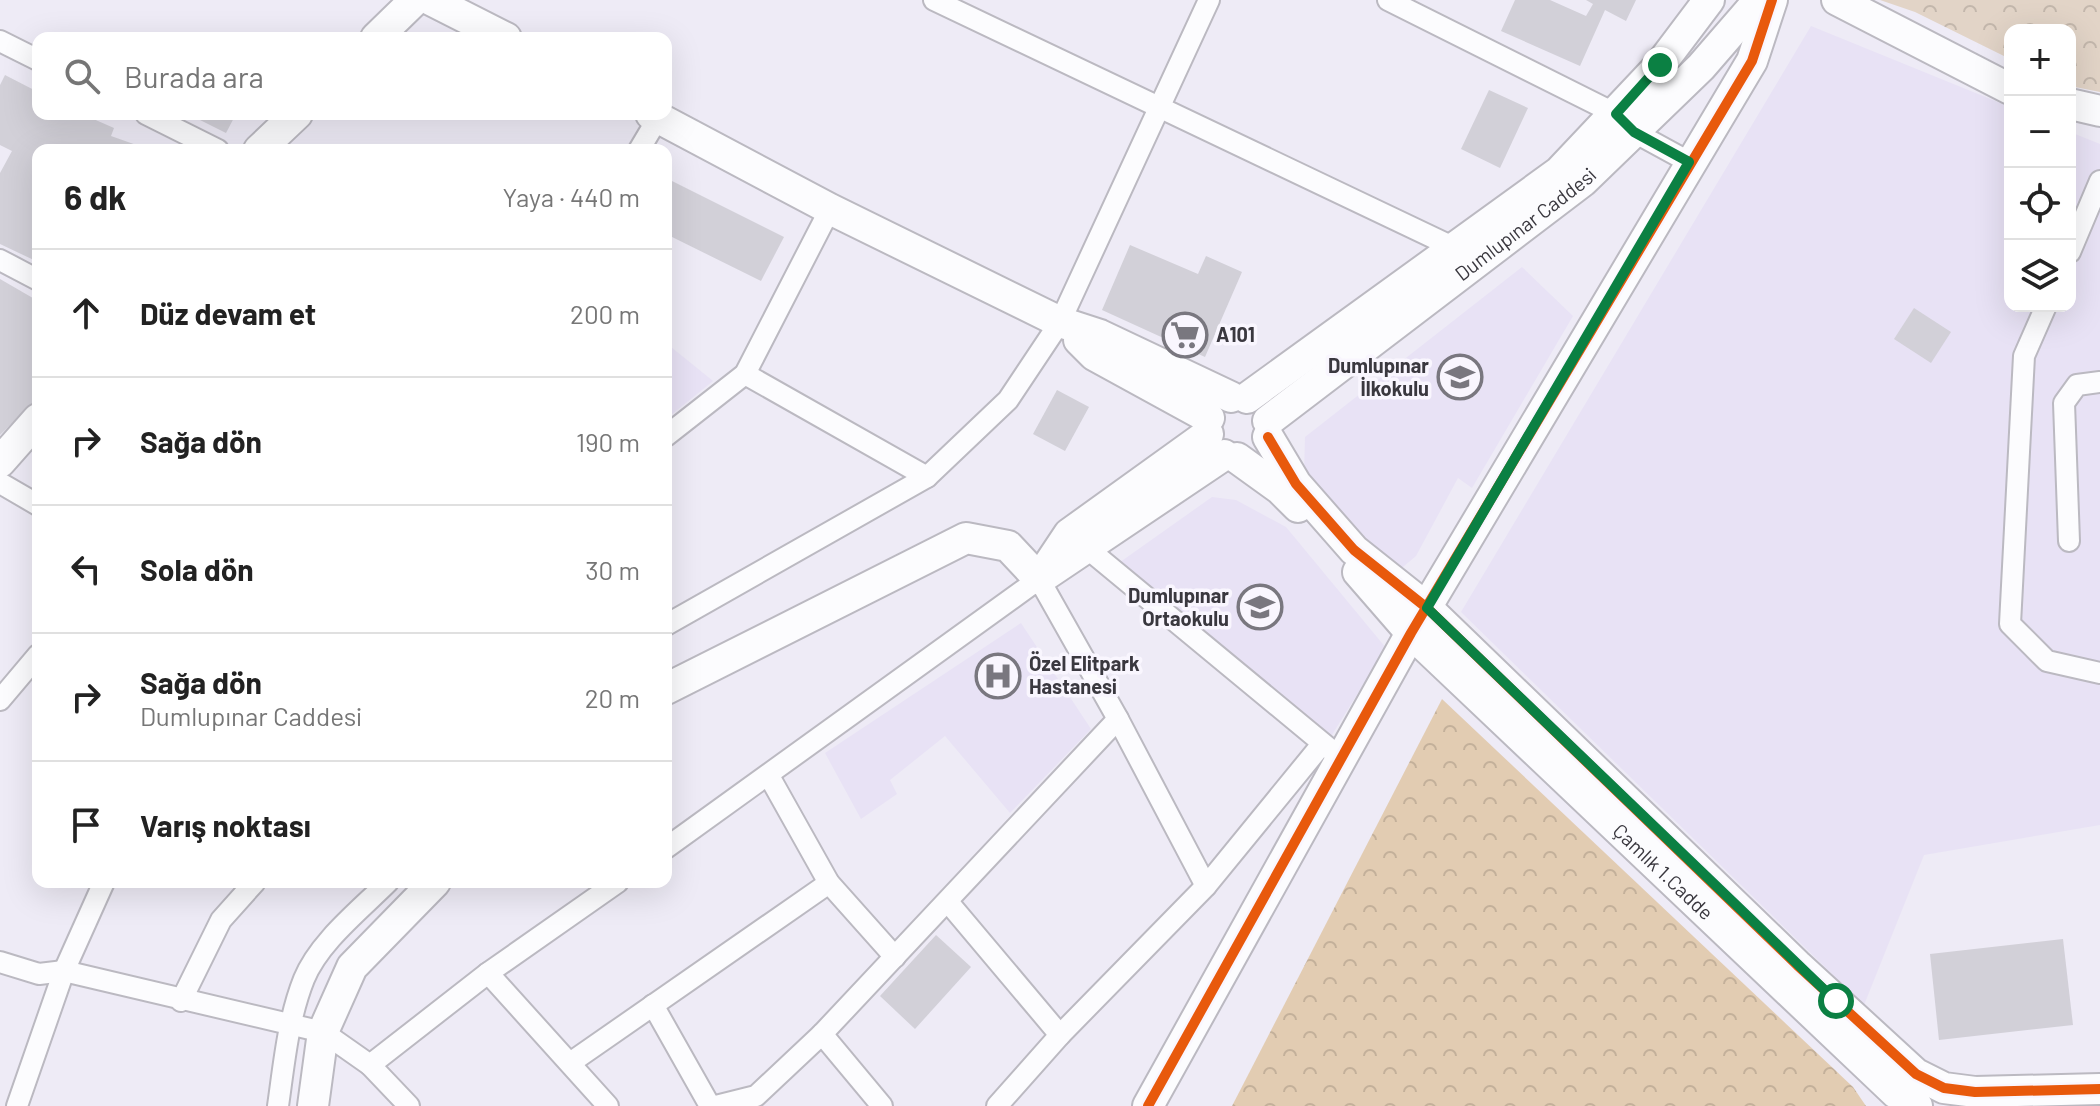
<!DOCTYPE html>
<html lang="tr">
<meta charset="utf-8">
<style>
:root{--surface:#fff;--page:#f6f6f6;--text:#222;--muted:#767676;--line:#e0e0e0}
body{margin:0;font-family:Barlow,sans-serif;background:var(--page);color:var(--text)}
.controls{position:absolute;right:24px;top:24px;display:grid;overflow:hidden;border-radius:16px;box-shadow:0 8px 32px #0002}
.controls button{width:72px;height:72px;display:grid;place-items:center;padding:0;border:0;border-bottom:2px solid var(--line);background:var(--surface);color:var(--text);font:40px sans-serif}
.stop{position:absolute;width:24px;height:24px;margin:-18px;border:6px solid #0b8043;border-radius:50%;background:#fff}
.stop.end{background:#0b8043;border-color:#fff;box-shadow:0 2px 8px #0008}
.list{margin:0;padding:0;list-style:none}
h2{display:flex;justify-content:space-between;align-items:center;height:104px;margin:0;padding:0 32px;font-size:34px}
h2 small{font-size:26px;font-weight:400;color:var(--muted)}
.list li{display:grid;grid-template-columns:52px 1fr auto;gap:24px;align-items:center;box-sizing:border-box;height:128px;padding:0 32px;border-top:2px solid var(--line)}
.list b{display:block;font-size:30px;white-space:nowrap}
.list p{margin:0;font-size:26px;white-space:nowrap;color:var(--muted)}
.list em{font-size:26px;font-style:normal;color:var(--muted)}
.icon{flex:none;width:44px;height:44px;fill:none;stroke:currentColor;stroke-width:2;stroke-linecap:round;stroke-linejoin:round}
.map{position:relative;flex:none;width:2100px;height:1106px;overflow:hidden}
.search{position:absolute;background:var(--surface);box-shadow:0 8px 32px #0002;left:32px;top:32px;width:640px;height:88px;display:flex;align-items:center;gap:20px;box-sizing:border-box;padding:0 28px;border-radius:16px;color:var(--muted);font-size:30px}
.panel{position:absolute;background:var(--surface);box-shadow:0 8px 32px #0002;left:32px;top:144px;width:640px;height:744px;border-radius:16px}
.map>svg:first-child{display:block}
.built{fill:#e8e2f5}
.forest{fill:url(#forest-crowns)}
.park{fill:url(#park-crowns)}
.building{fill:#d2d0d8}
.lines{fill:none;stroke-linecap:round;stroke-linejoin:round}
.street-casing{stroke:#bbb9c1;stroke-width:24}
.secondary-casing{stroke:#bbb9c1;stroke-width:34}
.street{stroke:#fcfcfe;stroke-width:20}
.secondary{stroke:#fcfcfe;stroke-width:30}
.cycleway-casing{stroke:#f9f6fe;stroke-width:15}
.cycleway{stroke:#e8590c;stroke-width:10}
.route{stroke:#0b8043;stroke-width:10}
.labels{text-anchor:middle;stroke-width:7;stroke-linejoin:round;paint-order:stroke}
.street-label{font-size:20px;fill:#3a383f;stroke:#f9f6fe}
.poi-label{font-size:20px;font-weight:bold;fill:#3a383f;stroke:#f9f6fe;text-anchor:start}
</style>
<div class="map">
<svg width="2100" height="1106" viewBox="0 0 2100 1106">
<defs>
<pattern id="forest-crowns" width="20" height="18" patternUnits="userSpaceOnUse" patternTransform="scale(2)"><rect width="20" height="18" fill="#e2ccb2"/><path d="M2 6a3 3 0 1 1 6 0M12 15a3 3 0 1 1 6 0" fill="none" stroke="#c3b09a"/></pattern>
<pattern id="park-crowns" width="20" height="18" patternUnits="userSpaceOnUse" patternTransform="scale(2)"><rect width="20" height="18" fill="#e2d4c7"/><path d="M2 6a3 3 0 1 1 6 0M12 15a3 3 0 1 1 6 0" fill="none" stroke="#c3b7ac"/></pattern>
</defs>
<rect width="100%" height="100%" fill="#eeebf6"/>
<g class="built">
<polygon points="1811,26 2010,107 2010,306 2070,306 2070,132 2100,144 2100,825 1924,855 1864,1005 1461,612"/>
<polygon points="1522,267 1573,316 1472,488 1458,478 1416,556 1397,572 1320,506 1304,474 1305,437"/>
<polygon points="666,343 713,381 666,419"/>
<polygon points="1212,497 1236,500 1286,527 1386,648 1330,738 1116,565"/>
<polygon points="1021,623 1091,729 1010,813 945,736 890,780 897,794 861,819 825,753"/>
</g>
<polygon class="forest" points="1442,699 1853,1087 1866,1106 1232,1106"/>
<polygon class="park" points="1880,0 2100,0 2100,92 2070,86 2070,30 2010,30 2010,59 1915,12"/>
<g class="building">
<polygon points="1515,0 1550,0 1586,16 1593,4 1586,0 1636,0 1626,21 1605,10 1580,66 1501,31"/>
<polygon points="5,75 38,92 38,114 82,114 114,128 111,136 145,148 38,150 38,262 0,244 0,173 12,151 0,145 0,85"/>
<polygon points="1489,90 1528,108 1500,168 1461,149"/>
<polygon points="188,114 236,114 226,133"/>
<polygon points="666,178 784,237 761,281 666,234"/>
<polygon points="1130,245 1198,274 1206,256 1242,272 1205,357 1102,310"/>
<polygon points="0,279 38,301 38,398 0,435"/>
<polygon points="1914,308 1951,332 1931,363 1894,339"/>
<polygon points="1057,390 1089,407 1065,451 1033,434"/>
<polygon points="936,935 971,967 915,1029 880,996"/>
<polygon points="2063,939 2073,1025 1939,1040 1930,954"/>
</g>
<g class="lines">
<g class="street-casing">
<g id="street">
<polyline points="934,0 1455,248"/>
<polyline points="1388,0 1616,114 1634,132 1689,162"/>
<polyline points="0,41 38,60"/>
<polyline points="146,114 218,150"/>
<polyline points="639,150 658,118"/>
<polyline points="2070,252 2100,181"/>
<polyline points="0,260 38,280"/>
<polyline points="2046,306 2024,356 2010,624 2047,661 2100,673"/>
<polyline points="745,374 927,477"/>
<polyline points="666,436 745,374 830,209"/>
<polyline points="0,483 38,505"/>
<polyline points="2069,541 2064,403 2077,385 2100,382"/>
<polyline points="1088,549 1331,750"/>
<polyline points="666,625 927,477 1008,400 1060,322 1209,0"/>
<polyline points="0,700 38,655"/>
<polyline points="769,776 829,883 895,957"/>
<polyline points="666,848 1039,579 1118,719 1206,886"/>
<polyline points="948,902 1060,1035"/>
<polyline points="0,962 39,974 64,971 323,1032 370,1065 488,973 618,882"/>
<polyline points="488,973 608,1106"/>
<polyline points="181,1001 221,920 255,882"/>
<polyline points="653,1005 710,1106"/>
<polyline points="822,1034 882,1106"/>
<polyline points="570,1063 829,883"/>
<polyline points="370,1065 409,1106"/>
<polyline points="17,1106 64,971 104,882"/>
<path d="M278 1106C284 1064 288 1019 304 979 319 942 360 910 388 882"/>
<polyline points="716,1106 756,1096 822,1034 1118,719"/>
<polyline points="997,1106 1060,1035 1206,886 1322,744"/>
</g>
</g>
<g class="secondary-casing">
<g id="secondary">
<polyline points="431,0 506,38"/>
<polyline points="1837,0 2010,89"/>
<polyline points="376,38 415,0"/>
<polyline points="2070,104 2100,111"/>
<polyline points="651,114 830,209 1060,322 1100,335 1231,397"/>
<polyline points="259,150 297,114"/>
<polyline points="1079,340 1094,355 1209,418"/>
<polyline points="1247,398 1559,172 1660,65 1709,0"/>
<path id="s1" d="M1268 421 1583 181 1701 67 1759 0"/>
<polyline points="1268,437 1296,484 1354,550 1427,608 1797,965 1916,1074 1944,1088 1975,1092 2100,1089"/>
<polyline points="1237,458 1280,489 1298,507"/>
<polyline points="0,462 38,419"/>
<path id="s2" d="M1358 572 1411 633 1896 1093 1917 1106"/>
<polyline points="1047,574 1224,455"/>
<polyline points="1039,579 1069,534 1208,434"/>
<polyline points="666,689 966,538 1008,546 1039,579"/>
<polyline points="313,1106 323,1032 352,967 435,882"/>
<polyline points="1148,1106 1411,633 1752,61 1772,0"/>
</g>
</g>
<use href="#street" class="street"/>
<use href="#secondary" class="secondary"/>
<g class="cycleway-casing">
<g id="cycleway">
<polyline points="1268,437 1296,484 1354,550 1427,608 1797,965 1916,1074 1944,1088 1975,1092 2100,1089"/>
<polyline points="1148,1106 1411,633 1752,61 1772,0"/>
</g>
</g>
<use href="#cycleway" class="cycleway"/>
</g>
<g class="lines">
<polyline class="route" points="1660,65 1616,114 1634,132 1689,162 1427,608 1836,1001"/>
</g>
<defs>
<g id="supermarket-ring" transform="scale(2.3)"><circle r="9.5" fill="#f9f6fe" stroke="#79777f" stroke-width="1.5"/><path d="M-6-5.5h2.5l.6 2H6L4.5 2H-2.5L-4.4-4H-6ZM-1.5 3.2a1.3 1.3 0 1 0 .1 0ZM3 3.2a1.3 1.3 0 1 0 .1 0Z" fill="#79777f"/></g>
<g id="school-ring" transform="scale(2.3)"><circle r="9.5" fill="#f9f6fe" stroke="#79777f" stroke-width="1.5"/><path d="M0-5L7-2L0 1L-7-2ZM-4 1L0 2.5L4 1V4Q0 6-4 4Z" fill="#79777f"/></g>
<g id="hospital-ring" transform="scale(2.3)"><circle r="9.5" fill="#f9f6fe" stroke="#79777f" stroke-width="1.5"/><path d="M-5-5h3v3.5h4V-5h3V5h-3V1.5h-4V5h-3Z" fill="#79777f"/></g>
</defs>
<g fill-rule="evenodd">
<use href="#supermarket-ring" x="1185" y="335"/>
<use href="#school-ring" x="1460" y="377"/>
<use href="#school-ring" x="1260" y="607"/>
<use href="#hospital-ring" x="998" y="676"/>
</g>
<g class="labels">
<g class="street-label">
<text dy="7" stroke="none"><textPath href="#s1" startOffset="324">Dumlupınar Caddesi</textPath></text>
<text dy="7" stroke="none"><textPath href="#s2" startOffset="428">Çamlık 1.Cadde</textPath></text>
</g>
<g class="poi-label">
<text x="1216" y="342">A101</text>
<text x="1429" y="373" text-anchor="end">Dumlupınar<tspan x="1429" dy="23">İlkokulu</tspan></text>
<text x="1229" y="603" text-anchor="end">Dumlupınar<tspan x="1229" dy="23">Ortaokulu</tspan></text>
<text x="1029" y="671">Özel Elitpark<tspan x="1029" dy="23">Hastanesi</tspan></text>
</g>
</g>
</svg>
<div class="controls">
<button>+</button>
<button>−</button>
<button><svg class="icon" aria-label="locate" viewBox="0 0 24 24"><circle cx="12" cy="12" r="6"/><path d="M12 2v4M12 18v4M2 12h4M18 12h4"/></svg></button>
<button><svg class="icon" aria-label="layers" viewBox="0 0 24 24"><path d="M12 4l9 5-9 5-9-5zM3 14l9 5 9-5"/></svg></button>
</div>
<div class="stop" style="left:1836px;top:1001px"></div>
<div class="stop end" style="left:1660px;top:65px"></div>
<div class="search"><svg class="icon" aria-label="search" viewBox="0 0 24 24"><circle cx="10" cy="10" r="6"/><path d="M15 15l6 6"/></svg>Burada ara</div>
<section class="panel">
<h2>6 dk<small>Yaya · 440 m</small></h2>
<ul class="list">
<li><svg class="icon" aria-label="ahead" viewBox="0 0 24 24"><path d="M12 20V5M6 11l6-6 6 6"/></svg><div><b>Düz devam et</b></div><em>200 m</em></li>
<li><svg class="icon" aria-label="right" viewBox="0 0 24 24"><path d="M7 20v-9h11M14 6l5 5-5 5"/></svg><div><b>Sağa dön</b></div><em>190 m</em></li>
<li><svg class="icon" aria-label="left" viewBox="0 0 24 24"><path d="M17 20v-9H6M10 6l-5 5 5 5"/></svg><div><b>Sola dön</b></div><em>30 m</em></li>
<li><svg class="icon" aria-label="right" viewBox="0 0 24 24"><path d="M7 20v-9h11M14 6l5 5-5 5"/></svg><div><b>Sağa dön</b><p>Dumlupınar Caddesi</p></div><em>20 m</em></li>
<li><svg class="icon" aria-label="arrive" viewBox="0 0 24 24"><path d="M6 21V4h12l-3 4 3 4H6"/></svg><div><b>Varış noktası</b></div></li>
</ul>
</section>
</div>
